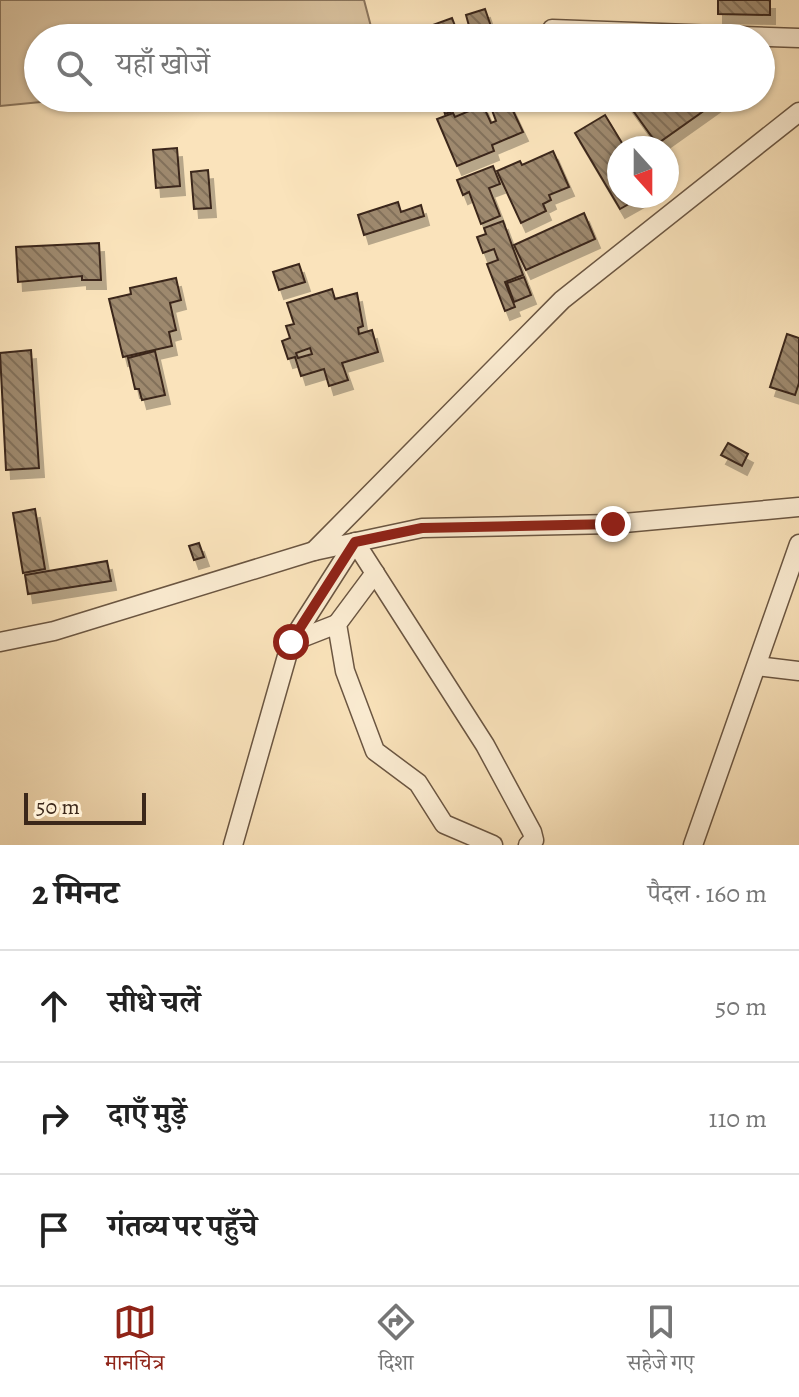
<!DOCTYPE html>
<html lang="hi">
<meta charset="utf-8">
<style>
:root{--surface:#fff;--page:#f2f2f2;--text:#222;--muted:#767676;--line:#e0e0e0;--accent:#8f2418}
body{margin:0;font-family:Alegreya,"Noto Serif Devanagari",serif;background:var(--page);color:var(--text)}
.compass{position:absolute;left:607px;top:136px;width:72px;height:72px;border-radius:50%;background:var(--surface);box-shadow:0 2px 6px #0004;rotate:159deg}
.scale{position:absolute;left:24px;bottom:20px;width:122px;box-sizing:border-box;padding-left:8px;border:4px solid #3b271a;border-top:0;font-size:22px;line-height:28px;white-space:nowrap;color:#3b271a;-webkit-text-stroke:6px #fcedd3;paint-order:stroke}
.stop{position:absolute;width:24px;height:24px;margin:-18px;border:6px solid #8f2418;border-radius:50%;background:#fff}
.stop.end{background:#8f2418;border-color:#fff;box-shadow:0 2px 8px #0008}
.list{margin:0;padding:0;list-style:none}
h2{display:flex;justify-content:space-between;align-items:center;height:104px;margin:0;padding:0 32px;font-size:34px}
h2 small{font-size:26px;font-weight:400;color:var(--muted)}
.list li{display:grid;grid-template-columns:52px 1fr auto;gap:24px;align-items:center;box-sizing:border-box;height:112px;padding:0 32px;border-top:2px solid var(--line)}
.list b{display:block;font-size:30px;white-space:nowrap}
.list em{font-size:26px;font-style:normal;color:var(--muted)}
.icon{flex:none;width:44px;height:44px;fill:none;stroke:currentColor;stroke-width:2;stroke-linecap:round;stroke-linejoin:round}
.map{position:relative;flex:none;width:799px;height:845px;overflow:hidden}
.search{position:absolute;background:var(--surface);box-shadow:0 2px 6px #0004;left:24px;right:24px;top:24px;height:88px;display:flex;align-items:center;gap:20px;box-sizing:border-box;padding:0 28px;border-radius:44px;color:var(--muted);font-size:30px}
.sheet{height:440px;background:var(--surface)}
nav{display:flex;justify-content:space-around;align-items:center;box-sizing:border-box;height:112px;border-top:2px solid var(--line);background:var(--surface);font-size:22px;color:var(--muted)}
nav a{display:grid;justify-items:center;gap:4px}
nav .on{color:var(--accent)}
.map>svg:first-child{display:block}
.green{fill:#dac3a0;stroke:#8a755d;stroke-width:2}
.building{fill:url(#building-back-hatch);stroke:#3b271a;stroke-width:2;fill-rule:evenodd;filter:url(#shadow)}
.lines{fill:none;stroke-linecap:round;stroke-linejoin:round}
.minor-casing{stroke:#6b5642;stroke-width:21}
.minor{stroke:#fcedd3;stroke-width:18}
.route{stroke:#8f2418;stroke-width:10}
</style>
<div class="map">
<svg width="799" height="845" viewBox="0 0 799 845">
<defs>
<pattern id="building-back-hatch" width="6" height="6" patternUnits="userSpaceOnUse" patternTransform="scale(2)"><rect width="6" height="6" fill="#9e896e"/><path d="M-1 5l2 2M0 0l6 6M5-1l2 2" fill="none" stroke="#82705a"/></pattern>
<filter id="shadow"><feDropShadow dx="5" dy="9" stdDeviation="0" flood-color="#0004"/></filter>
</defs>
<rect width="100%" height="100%" fill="#fae3bb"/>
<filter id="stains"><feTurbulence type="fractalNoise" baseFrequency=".0025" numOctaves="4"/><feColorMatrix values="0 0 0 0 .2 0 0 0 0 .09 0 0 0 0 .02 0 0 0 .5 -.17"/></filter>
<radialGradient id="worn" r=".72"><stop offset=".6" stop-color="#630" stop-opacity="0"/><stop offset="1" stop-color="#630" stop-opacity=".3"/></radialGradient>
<polygon class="green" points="0,0 364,0 374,38 38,38 38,98 82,98 0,106"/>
<g class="building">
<polygon points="718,0 770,0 770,15 718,14"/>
<polygon points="485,9 495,38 418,38 416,31 452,18 457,31 469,26 466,15"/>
<polygon points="440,98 490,98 445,114"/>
<polygon points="498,98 507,98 523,132 492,145 494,151 457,166 437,119 453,113 455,117 483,105 491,123 496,121 489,102"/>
<polygon points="624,98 722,98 657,144"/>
<polygon points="605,115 625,148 619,148 619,196 643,196 620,209 575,133"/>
<polygon points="177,148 180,186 156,188 153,150"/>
<polygon points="553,151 569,187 549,195 551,200 543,204 546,211 521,223 497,171 520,161 522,165"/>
<polygon points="493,166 500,184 489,188 500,216 481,224 469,192 463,195 457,180"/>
<polygon points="208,170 211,208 194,209 191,172"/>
<polygon points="398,202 401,212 421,205 424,216 364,235 358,215"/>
<polygon points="584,213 595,239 526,270 514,245"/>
<polygon points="503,221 523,275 505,282 515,307 505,311 487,264 498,260 494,249 483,253 477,237 486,234 484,228"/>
<polygon points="99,243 101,280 82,280 82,276 18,282 16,247"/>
<polygon points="299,264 305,282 279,290 273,272"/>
<polygon points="524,277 531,295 514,302 507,283"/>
<polygon points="176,278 181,300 170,303 176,330 169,332 172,346 123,357 109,299 131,294 130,288"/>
<path d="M332 289 335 299 357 293 363 326 358 328 359 334 372 330 378 352 342 363 348 380 329 386 324 369 301 376 295 357 288 359 282 341 290 338 286 326 294 324 287 303ZM310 348 312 354 298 358 296 353Z"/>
<polygon points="787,334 799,338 799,383 795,395 770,387"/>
<polygon points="31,350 39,468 6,470 0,353"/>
<polygon points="155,351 165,395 142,400 139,389 135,389 128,358"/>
<polygon points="728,443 748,454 742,466 721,455"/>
<polygon points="35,509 45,569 23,573 13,513"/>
<polygon points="199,543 204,557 194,560 189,546"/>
<polygon points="107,561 111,581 28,594 25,575"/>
</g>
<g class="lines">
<g class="minor-casing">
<g id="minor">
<polyline points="552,29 799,38"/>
<polyline points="314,551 562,300 799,112"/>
<polyline points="375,573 337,624 345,671 375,751 418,783 444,824 493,845"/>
<polyline points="0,642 54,631 314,551 422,528 613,524 799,507"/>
<polyline points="291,642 337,624"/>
<polyline points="757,666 799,671"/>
<polyline points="233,845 291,642 355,542 485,745 532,832 534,840 528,845"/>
<polyline points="693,845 799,544"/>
</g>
</g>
<use href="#minor" class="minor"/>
</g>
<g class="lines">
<polyline class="route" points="291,642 355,542 422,528 613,524"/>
</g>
<rect width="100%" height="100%" filter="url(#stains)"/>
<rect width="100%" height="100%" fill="url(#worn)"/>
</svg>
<svg class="compass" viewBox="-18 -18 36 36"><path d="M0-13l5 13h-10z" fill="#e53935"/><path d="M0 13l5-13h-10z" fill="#767676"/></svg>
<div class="scale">50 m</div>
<div class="stop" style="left:291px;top:642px"></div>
<div class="stop end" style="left:613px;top:524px"></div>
<div class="search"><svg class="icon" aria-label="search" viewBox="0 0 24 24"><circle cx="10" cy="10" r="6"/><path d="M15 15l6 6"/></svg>यहाँ खोजें</div>
</div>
<section class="sheet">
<h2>2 मिनट<small>पैदल · 160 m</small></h2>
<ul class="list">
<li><svg class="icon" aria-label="ahead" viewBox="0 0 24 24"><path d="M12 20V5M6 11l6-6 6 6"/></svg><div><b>सीधे चलें</b></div><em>50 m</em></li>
<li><svg class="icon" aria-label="right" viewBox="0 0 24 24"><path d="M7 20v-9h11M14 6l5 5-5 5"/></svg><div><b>दाएँ मुड़ें</b></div><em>110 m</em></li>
<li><svg class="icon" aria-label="arrive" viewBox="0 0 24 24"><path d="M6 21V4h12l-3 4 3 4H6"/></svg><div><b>गंतव्य पर पहुँचे</b></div></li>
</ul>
</section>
<nav>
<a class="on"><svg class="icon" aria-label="map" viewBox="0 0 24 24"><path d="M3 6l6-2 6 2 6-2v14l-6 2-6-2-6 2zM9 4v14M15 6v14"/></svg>मानचित्र</a>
<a><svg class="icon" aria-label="directions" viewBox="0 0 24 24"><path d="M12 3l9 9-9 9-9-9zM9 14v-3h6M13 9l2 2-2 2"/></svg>दिशा</a>
<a><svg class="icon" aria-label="saved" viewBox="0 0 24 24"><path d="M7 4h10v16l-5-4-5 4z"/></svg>सहेजे गए</a>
</nav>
